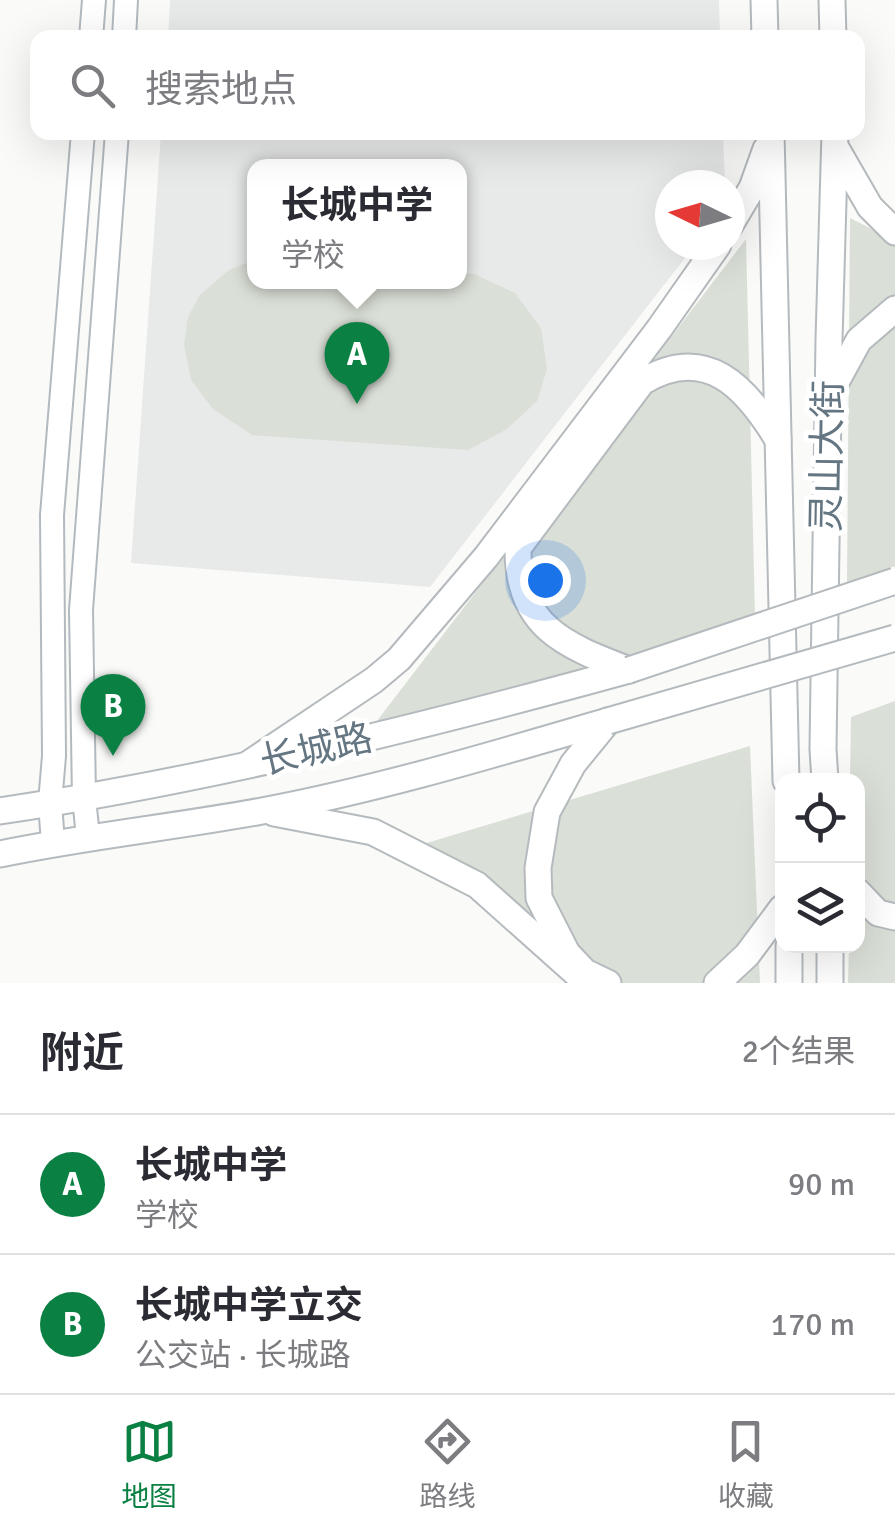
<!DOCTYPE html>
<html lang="zh">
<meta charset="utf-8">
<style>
:root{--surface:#fff;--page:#f7f7f7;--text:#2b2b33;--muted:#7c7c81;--line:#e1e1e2;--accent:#0b8043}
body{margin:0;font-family:Signika,"Noto Sans SC",sans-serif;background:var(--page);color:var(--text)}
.controls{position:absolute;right:30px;bottom:30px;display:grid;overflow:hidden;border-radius:20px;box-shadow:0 10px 40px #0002}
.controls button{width:90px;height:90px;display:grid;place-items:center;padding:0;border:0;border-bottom:2px solid var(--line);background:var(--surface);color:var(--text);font:50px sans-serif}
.compass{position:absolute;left:655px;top:170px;width:90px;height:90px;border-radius:50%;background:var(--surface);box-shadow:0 10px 40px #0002;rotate:275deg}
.you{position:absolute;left:545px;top:580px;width:35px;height:35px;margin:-25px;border:8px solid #fff;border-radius:50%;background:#1a73e8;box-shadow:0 0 0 15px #1a73e833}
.badge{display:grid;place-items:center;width:65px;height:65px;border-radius:50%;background:var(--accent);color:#fff;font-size:32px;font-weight:700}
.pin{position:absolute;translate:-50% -82px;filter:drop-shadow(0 2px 5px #0008)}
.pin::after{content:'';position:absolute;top:52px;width:35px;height:30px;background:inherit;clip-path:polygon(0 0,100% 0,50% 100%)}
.popup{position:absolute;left:247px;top:159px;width:220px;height:130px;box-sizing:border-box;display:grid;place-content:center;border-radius:20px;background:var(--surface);filter:drop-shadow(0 2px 8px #0005);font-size:32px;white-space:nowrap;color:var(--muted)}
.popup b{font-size:38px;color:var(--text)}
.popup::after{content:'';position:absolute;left:50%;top:100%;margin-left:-20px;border:20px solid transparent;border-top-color:var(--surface)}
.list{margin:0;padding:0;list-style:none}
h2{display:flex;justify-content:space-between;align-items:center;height:130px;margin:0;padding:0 40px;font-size:42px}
h2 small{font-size:32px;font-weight:400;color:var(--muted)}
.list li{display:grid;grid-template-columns:65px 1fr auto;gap:30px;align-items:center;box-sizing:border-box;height:140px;padding:0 40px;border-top:2px solid var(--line)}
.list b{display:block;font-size:38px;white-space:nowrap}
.list p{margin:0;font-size:32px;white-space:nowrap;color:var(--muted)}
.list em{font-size:32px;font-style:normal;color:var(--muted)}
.icon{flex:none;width:55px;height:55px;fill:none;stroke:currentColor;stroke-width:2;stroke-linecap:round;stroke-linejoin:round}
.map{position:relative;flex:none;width:895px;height:983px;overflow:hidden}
.search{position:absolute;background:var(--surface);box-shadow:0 10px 40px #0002;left:30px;right:30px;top:30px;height:110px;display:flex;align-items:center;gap:25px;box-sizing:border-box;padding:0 35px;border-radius:20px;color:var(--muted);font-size:38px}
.sheet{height:410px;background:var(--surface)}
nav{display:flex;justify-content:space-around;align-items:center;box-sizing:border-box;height:140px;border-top:2px solid var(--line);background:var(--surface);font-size:28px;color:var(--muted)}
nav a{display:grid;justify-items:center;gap:5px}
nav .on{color:var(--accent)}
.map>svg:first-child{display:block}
.built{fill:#e8e9e9;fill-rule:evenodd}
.green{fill:#dadfd7}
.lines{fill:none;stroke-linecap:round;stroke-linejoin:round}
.secondary-casing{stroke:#b3babf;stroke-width:26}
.primary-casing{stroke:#b5babe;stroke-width:29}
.secondary{stroke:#fff;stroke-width:22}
.primary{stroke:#fff;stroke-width:25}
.primary-bridge-casing{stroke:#b5babe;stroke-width:29;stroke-linecap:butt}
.primary-bridge{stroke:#fff;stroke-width:25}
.labels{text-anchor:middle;stroke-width:10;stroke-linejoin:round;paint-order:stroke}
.street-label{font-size:38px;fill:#657683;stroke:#fff}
</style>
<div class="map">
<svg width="895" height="983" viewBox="0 0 895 983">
<rect width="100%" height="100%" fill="#fafaf8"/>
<g class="built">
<polygon points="170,0 719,0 720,37 168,37"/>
<path d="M161 133H723L725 185H670V245H695L430 587 131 563ZM255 166H460V282H255Z"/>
</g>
<g class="green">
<polygon points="850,218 895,241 895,566 847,583"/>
<polygon points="746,239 755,616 357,747"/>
<polygon points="254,260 255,282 460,282 460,273 474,274 515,293 541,328 547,369 537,401 507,429 468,450 252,435 213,409 191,380 184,344 188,317 200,295 229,270"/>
<polygon points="895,701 895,983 848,983 849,946 858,946 858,781 850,780 851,717"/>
<polygon points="750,746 760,983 591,983 469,890 400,851"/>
</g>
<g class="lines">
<g class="secondary-casing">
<g id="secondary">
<polyline points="91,38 94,0"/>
<polyline points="124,38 126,0"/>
<polyline points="88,837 84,798 81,610 117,132"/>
<polyline points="53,843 50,803 54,756 52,515 83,132"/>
</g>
</g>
<g class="primary-casing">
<g id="primary">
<polyline points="764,0 765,38"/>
<polyline points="832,0 833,38"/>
<polyline points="771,132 786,781"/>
<polyline points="836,148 870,207 895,232"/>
<polyline points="730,225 752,188 766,149"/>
<polyline points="830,393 859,340 895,309"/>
<path d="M629 670C564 645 517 627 518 548L642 382C706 343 746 387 778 440"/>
<polyline points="247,765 374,680 399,659 486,557 659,329 718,245"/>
<polyline points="825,781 823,749 829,340 835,132"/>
<path d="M0 811C212 779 422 727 629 670"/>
<polyline points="274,813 373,832 477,885 587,983"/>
<path d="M0 854C87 836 175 827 262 811 379 789 495 754 608 721"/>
<polyline points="858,892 878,913 895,917"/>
<polyline points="789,946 789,983"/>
<polyline points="608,983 585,972 567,953 539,898 538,868 547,812 573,764 608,721"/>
<polyline points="717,983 747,955 782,908"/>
<polyline points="830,983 830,946"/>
</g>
</g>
<use href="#secondary" class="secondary"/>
<use href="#primary" class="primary"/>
<g class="primary-bridge-casing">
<g id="primary-bridge">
<polyline points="629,670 895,581"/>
<polyline points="608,721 895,638"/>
</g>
</g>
<use href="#primary-bridge" class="primary-bridge"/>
</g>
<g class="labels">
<g class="street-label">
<text transform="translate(827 456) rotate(-89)" y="13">灵山大街</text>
<text transform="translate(316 749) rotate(-13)" y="13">长城路</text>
</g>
</g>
</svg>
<div class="controls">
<button><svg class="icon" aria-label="locate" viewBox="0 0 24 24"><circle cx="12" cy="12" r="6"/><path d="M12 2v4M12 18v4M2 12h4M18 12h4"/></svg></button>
<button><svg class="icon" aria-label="layers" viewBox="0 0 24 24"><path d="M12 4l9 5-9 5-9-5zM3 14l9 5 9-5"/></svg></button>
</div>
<svg class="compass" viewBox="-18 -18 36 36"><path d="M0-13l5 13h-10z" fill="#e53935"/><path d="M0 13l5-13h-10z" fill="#7c7c81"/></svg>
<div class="you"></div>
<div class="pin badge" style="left:357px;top:404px">A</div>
<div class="popup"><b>长城中学</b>学校</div>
<div class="pin badge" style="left:113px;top:756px">B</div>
<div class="search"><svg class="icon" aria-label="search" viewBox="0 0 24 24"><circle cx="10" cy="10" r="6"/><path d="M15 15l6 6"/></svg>搜索地点</div>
</div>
<section class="sheet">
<h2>附近<small>2个结果</small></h2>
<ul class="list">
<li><span class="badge">A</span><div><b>长城中学</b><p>学校</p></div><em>90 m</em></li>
<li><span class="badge">B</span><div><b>长城中学立交</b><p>公交站 · 长城路</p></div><em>170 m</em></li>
</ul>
</section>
<nav>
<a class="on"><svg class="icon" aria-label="map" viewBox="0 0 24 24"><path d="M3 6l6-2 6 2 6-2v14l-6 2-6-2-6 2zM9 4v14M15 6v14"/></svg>地图</a>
<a><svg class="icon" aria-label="directions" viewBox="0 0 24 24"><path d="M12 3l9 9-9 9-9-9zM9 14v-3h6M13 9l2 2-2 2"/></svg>路线</a>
<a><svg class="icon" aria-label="saved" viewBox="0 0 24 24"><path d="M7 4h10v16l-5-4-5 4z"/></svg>收藏</a>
</nav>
